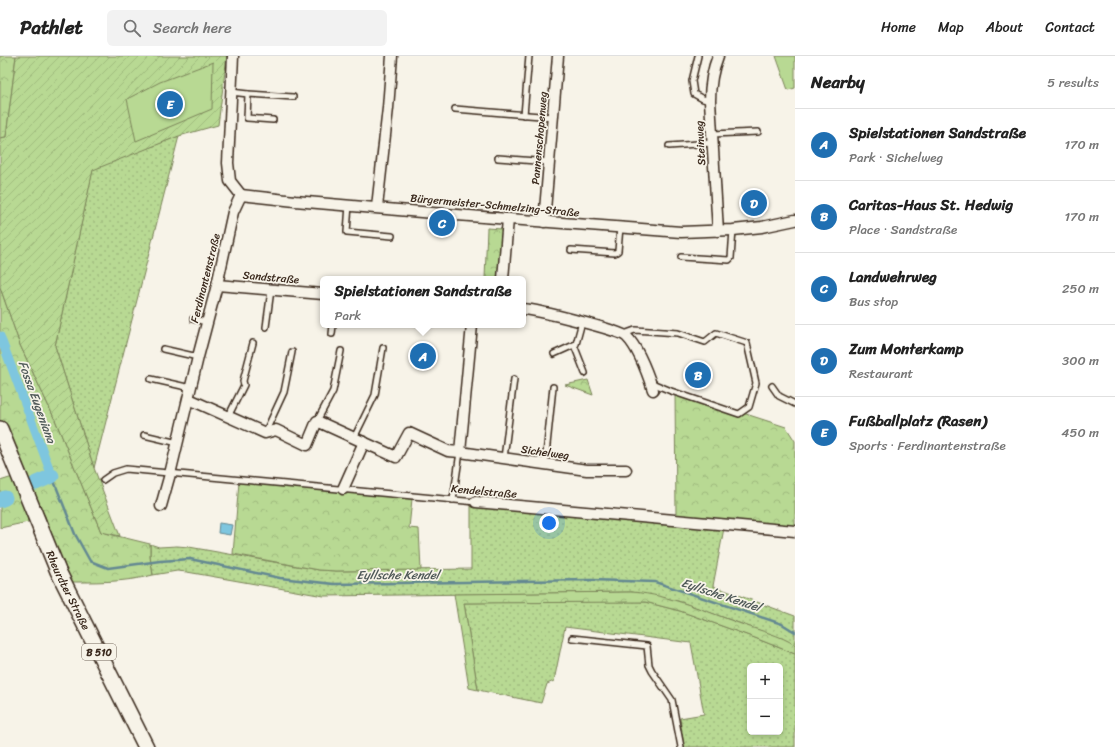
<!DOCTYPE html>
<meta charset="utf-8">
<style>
:root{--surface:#fff;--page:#f2f2f2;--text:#222;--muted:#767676;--line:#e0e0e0;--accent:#1f6fb2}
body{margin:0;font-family:Sriracha,sans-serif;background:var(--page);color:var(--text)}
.controls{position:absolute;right:12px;bottom:12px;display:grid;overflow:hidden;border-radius:6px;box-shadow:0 2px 6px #0003}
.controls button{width:36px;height:36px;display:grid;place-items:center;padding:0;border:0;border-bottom:1px solid var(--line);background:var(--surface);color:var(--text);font:20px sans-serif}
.you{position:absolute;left:549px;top:467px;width:14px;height:14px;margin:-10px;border:3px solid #fff;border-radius:50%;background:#1a73e8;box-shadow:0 0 0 6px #1a73e833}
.badge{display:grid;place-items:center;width:26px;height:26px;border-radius:50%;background:var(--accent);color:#fff;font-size:13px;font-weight:700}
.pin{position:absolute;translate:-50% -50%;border:2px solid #fff;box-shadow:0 1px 4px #0006}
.popup{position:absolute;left:320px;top:220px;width:206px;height:52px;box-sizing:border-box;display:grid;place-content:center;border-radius:6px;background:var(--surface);filter:drop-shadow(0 1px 3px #0005);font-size:13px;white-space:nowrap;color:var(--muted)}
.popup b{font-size:15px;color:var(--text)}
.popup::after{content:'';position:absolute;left:50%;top:100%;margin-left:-8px;border:8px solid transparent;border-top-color:var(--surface)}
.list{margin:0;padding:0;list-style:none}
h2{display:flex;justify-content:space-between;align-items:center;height:52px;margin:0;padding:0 16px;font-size:17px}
h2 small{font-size:13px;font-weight:400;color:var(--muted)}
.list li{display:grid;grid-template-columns:26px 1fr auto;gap:12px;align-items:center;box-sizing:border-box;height:72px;padding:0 16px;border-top:1px solid var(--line)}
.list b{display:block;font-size:15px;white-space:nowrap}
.list p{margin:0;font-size:13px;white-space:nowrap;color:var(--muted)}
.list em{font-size:13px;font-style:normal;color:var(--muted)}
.icon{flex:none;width:22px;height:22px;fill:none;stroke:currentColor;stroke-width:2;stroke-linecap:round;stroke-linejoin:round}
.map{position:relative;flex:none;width:795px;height:691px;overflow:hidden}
header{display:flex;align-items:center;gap:24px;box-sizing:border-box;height:56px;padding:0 20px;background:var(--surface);border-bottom:1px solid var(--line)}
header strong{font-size:19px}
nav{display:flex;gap:22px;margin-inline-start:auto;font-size:14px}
.search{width:280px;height:36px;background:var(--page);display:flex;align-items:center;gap:10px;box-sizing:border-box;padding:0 14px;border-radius:6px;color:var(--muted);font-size:15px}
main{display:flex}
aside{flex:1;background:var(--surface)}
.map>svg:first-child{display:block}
.grass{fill:url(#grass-dots);stroke:#7a8258;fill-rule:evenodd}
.forest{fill:url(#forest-crowns);stroke:#7a8258}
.garden{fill:url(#garden-furrows);stroke:#7a8258}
.pitch{fill:#b8d993;stroke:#7a8258}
.water{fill:#7ec6df;stroke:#638892}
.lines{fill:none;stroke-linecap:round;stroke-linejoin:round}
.stream{stroke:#638892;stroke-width:2.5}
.canal{stroke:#7ec6df;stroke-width:9}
.river{stroke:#7ec6df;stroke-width:15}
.service-casing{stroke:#3b2a1e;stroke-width:8}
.minor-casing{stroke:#3b2a1e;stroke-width:13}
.primary-casing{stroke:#3b2a1e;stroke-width:18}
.service{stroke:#f7f3e8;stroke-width:5}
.minor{stroke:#f7f3e8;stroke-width:10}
.primary{stroke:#f7f3e8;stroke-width:15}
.labels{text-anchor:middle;stroke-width:3.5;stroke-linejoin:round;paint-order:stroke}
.shield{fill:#f7f3e8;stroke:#73665b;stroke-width:1}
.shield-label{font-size:10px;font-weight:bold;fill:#3b2a1e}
.street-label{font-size:11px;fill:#3b2a1e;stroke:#f7f3e8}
.water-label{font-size:12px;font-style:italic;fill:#4f5958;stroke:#f7f3e8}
</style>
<header>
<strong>Pathlet</strong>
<div class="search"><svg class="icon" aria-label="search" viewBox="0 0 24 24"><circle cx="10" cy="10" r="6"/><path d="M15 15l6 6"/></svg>Search here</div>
<nav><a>Home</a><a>Map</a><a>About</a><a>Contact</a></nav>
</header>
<main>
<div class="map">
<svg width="795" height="691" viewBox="0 0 795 691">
<defs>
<pattern id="grass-dots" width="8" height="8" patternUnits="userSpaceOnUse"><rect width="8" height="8" fill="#b8d993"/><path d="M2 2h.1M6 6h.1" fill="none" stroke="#9fba7e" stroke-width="1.8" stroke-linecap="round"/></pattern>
<pattern id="forest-crowns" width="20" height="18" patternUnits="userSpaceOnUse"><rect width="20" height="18" fill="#b8d993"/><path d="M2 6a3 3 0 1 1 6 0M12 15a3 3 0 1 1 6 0" fill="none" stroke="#9fba7e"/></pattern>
<pattern id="garden-furrows" width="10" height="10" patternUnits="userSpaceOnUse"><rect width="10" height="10" fill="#b8d993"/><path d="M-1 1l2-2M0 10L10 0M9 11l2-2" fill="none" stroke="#9fba7e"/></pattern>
</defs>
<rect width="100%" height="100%" fill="#f7f3e8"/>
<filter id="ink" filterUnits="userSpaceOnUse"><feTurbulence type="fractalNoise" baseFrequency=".025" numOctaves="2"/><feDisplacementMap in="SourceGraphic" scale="8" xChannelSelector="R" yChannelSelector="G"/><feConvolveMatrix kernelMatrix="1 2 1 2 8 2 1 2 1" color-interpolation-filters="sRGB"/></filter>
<g filter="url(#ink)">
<g class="grass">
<polygon points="179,80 94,412 55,290 93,113"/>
<polygon points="471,448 724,472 713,530 795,560 795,589 775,580 678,545 632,536 324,540 187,516 177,515 153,519 150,501 150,488 159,491 177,490 189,491 319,514 336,515 471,513"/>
<path d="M599 545 645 546 680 555 755 582 795 598V691H684L680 662 704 658 691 587 565 571 554 625 547 628 541 647 478 634 464 547ZM750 610H780V676H750Z"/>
</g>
<g class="forest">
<polygon points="0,0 16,0 6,81 0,82"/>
<polygon points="487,172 502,173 499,223 485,223"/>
<path d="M0 231 20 289 56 366 101 476 150 488V501L153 519C122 527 94 526 63 526L45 460 20 420 28 466 0 472V425L19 419 0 367Z"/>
<polygon points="588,324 593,339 565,329"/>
<polygon points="675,335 786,371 795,385 795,472 676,460"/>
<polygon points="239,426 412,443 409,472 419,473 421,514 336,515 319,514 233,498"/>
<path d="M632 536C671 539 707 556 744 569 761 575 780 579 795 589V598L755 582 680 555 645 546 464 547 478 634 469 632 454 538Z"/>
</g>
<polygon class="garden" points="16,0 227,0 218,69 179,80 93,114 55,290 94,412 120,480 101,476 56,366 20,289 0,231 0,82 6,81"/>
<g class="pitch">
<polygon points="776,0 795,0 795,32 788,34"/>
<polygon points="213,6 212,53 136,85 127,43 160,26"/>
</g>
<polygon class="water" points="219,467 232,469 230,479 218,477"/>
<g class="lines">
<polyline class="stream" points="52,420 75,478 90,505 108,512 160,505 190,503 280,522 334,528 591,524 655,526 782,568 795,576"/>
<polyline class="canal" points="0,280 52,420"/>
<g class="river">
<polyline points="36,427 52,420"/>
<polyline points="0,444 5,442"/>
</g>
<g class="service-casing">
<g id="service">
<polyline points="698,0 692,25 694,38 703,43 710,45"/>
<polyline points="231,36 248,38 247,62 273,64"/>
<polyline points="248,38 293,41"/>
<polyline points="455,53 553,61"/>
<polyline points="524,59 529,0"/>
<polyline points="712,78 758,76"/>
<polyline points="669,90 712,87"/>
<polyline points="498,102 549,106"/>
<polyline points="349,149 347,176 392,180"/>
<polyline points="571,194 615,197 618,195 620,171"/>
<polyline points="681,201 729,204 731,202 733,174"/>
<polyline points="193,263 207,266"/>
<polyline points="266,271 271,234"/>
<polyline points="332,278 333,269"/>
<polyline points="624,278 635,274 678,277 705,286 716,277 747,287 756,327 749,351 739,358 671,335 652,327"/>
<polyline points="574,289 585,317"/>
<polyline points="163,293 198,301"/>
<polyline points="554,298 576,288 582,266"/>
<polyline points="151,323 191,332"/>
<polyline points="772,330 779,340 795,348"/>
<polyline points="228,361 244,329 243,325 253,287"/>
<polyline points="317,365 333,335 341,295"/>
<polyline points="265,377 284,336 292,296"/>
<polyline points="144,379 178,387"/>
<polyline points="354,382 375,339 383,292"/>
<polyline points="504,402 514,323"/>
<polyline points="545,408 553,331"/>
<polyline points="103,424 113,417 126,413 476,446"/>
<polyline points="453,444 460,396"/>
<polyline points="572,582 647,590 649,609 652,615 672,644 681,691"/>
</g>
</g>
<g class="minor-casing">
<g id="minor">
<polyline points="233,0 228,107 230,125 241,139"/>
<polyline points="241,139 295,145 444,158 681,176 733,174 762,171 795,164"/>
<polyline points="377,151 388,52 392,0"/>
<polyline points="544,166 558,0"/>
<path d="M718 175 710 45C710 28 712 15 718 0"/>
<polyline points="503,223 508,163"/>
<polyline points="217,229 323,238"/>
<path d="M523 253C537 254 620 274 627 281 638 292 648 319 653 334"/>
<polyline points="189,343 265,377 276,374 307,389 317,365 396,401 409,377 448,395 460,396 472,269"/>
<polyline points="460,396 587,414 626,414"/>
<polyline points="343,433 364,386"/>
<polyline points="476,446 795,475"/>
<polyline points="161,450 170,418 198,301 217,229 233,156 241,139"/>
</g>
</g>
<g class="primary-casing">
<g id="primary">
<path id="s1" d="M0 373 58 515 146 691"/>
</g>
</g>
<use href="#service" class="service"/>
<use href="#minor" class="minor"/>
<use href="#primary" class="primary"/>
</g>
</g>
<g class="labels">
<rect class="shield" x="82" y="588" width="34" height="16" rx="3"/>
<g class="shield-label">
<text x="99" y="600">B 510</text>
</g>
<g class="street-label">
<text transform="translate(539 82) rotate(-85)" y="4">Pannenschopenweg</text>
<text transform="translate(700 87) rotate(-93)" y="4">Steinweg</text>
<text transform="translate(495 149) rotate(5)" y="4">Bürgermeister-Schmelzing-Straße</text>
<text transform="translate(271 221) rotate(5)" y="4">Sandstraße</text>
<text transform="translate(205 222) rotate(-76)" y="4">Ferdinantenstraße</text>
<text transform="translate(545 396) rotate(8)" y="4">Sichelweg</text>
<text transform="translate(484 435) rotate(5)" y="4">Kendelstraße</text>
<text dy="4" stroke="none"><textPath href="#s1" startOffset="175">Rheurdter Straße</textPath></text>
</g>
<g class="water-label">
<text transform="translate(37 346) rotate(70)" y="4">Fossa Eugeniana</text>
<text x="398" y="523">Eyllsche Kendel</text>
<text transform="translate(721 539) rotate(18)" y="4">Eyllsche Kendel</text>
</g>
</g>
</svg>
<div class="controls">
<button>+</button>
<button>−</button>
</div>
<div class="you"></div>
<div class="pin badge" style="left:423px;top:300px">A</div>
<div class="popup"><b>Spielstationen Sandstraße</b>Park</div>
<div class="pin badge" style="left:698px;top:319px">B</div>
<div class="pin badge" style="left:442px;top:167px">C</div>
<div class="pin badge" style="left:754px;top:147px">D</div>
<div class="pin badge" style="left:170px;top:48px">E</div>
</div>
<aside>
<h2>Nearby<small>5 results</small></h2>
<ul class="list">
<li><span class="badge">A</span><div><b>Spielstationen Sandstraße</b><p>Park · Sichelweg</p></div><em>170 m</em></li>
<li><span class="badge">B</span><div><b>Caritas-Haus St. Hedwig</b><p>Place · Sandstraße</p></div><em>170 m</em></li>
<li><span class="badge">C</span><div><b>Landwehrweg</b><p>Bus stop</p></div><em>250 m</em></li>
<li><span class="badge">D</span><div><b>Zum Monterkamp</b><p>Restaurant</p></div><em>300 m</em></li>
<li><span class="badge">E</span><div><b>Fußballplatz (Rasen)</b><p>Sports · Ferdinantenstraße</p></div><em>450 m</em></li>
</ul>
</aside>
</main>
